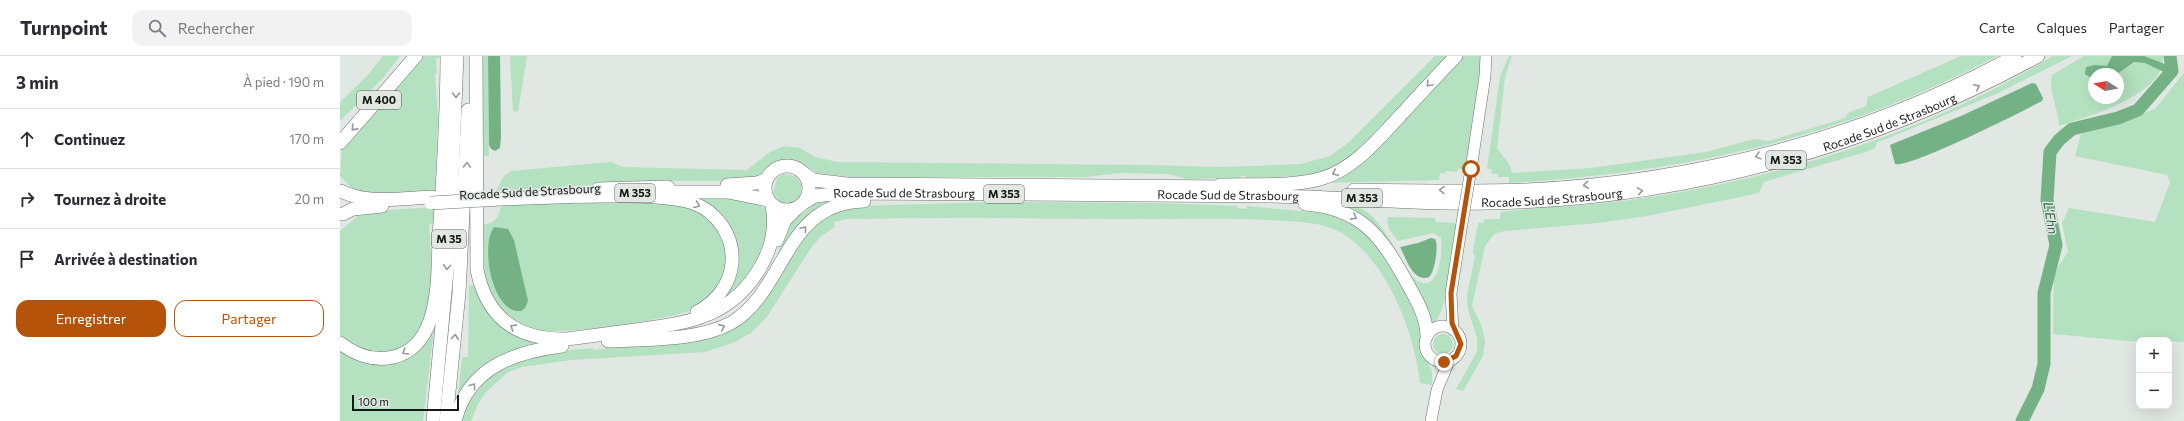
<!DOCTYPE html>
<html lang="fr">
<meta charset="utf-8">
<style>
:root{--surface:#fff;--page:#f2f2f3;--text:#2b2b33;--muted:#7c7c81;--line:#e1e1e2;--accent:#b45309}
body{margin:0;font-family:Commissioner,sans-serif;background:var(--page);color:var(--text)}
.controls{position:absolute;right:12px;bottom:12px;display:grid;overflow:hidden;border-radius:8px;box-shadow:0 4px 16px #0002}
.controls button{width:36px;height:36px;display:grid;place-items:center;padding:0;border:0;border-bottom:1px solid var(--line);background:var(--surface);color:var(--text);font:20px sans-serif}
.compass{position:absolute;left:1748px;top:12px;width:36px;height:36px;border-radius:50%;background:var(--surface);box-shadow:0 4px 16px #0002;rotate:281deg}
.scale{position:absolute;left:12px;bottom:10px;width:107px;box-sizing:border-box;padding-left:4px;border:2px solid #171917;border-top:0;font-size:11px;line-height:14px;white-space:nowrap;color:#171917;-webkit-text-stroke:3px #e1e7e2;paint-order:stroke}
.stop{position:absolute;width:12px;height:12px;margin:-9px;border:3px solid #b45309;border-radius:50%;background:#fff}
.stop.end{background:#b45309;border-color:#fff;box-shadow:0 1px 4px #0008}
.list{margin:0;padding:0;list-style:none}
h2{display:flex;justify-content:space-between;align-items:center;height:52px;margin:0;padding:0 16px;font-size:17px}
h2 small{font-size:13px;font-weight:400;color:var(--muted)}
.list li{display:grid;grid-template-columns:26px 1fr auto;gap:12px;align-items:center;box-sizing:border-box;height:60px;padding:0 16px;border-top:1px solid var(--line)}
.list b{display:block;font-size:15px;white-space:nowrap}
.list em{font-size:13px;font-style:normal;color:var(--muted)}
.actions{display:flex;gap:8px;padding:12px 16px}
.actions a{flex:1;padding:9px 0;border:1px solid var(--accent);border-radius:12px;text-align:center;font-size:14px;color:var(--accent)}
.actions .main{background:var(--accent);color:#fff}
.icon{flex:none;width:22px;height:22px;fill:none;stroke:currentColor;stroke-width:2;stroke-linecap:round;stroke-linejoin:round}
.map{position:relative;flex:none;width:1844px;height:365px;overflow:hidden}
header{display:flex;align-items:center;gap:24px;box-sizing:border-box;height:56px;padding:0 20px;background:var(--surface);border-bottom:1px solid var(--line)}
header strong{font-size:19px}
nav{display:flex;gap:22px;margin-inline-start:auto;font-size:14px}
.search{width:280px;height:36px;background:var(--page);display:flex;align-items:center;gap:10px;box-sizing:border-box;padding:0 14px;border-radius:12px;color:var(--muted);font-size:15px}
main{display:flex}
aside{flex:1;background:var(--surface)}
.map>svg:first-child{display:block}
.green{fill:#b4e1bf;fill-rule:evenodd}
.water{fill:#74b286}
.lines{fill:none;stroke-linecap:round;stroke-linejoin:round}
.river{stroke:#74b286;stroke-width:13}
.secondary-casing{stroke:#6e726f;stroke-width:12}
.trunk-casing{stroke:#6e726f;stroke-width:14}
.secondary{stroke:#fff;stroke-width:11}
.trunk{stroke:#fff;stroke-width:13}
.secondary-bridge-casing{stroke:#6e726f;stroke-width:12;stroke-linecap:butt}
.trunk-bridge-casing{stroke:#6e726f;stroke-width:14;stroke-linecap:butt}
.secondary-bridge{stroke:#fff;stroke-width:11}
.trunk-bridge{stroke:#fff;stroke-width:13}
.oneway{stroke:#979897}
.route{stroke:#b45309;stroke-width:5}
.labels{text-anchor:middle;stroke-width:3;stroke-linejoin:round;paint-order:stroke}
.shield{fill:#e1e7e2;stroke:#545754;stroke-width:1}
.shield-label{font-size:11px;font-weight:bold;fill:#171917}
.street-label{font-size:12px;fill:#171917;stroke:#e1e7e2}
.water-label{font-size:13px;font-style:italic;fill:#24663c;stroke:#e1e7e2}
</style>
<header>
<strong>Turnpoint</strong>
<div class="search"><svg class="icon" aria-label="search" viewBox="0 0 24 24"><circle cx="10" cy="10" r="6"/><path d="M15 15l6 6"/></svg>Rechercher</div>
<nav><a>Carte</a><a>Calques</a><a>Partager</a></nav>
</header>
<main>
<aside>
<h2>3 min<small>À pied · 190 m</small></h2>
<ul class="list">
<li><svg class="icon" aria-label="ahead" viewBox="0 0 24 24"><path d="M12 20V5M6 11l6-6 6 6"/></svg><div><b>Continuez</b></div><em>170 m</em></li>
<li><svg class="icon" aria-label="right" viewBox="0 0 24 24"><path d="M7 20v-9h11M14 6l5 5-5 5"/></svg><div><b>Tournez à droite</b></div><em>20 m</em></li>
<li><svg class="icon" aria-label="arrive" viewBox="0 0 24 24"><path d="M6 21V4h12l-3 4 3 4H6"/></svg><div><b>Arrivée à destination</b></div></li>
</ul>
<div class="actions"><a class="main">Enregistrer</a><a>Partager</a></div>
</aside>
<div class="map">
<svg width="1844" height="365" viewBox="0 0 1844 365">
<rect width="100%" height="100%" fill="#e1e7e2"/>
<g class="green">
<polygon points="43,0 60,0 43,22 0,65 0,46 25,22"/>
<polygon points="81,0 103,0 103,2 96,2 97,17 95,18 98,62 95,138 45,139 15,135 0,120 2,92"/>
<polygon points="141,0 148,0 149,100 144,100"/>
<polygon points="170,0 187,0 178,56 173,55"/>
<polygon points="1095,0 1112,0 1020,93 995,111 981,116 961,120 906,122 906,120 900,120 899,122 847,123 827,118 781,117 745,121 510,121 477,117 462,107 447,103 431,108 418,121 385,125 314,125 156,135 164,120 171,115 271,106 283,111 407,114 430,96 444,90 460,92 475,101 497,106 808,109 884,111 961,108 990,100 1008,87"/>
<polygon points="1119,0 1142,0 1125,113 1118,113 1117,116 1105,115 1105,118 1100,117 1099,124 984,127 996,121"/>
<path d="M1169 0H1172L1165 21 1157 92 1169 108 1172 117 1251 112 1366 96 1414 83 1429 85 1505 62 1508 57 1526 50 1528 41 1621 0H1657C1502 82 1343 117 1169 127V121H1158V118H1152L1151 113H1147L1160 21Z"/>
<path d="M1713 0H1732L1656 38 1536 87 1535 92 1529 95 1424 126 1419 137 1307 160 1258 167 1164 175 1154 178 1145 190 1132 250 1142 271 1145 285 1143 300 1123 335 1116 333 1137 296V281L1128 254 1127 239 1135 201 1133 196 1138 167H1143L1145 163H1160L1161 156C1206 150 1252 150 1297 143 1440 123 1589 75 1713 0Z"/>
<path d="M1744 0H1823C1825 40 1748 60 1719 70 1719 53 1708 36 1712 19ZM1754 18H1778V42H1754Z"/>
<polygon points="1844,17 1844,286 1799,284 1799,286 1713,278 1714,217 1728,196 1722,167 1729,152 1815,166 1830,126 1827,119 1735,100 1741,78 1815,53"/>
<polygon points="443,118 455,120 462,129 460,140 451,147 440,145 433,137 437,122"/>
<path d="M354 143C373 143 423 138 429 160L423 196 405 227 374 250 395 198Z"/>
<polygon points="494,144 435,206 444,178 454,162 462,158 478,145"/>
<path d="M221 146C250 147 279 147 308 148 324 149 342 147 356 154 377 164 386 184 387 205 387 226 369 245 351 254 330 264 225 278 202 275 188 273 174 267 164 257 141 233 143 200 143 169 156 166 159 162 161 149Z"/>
<path d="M656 146 818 147 897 150V152L907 153V150L990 158 1014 168 1036 188 1053 214 1085 273 1081 293 1092 315V329L1080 327C1075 277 1045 199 998 175 982 167 962 166 945 165 904 162 862 163 820 163 716 163 612 161 507 163L494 166 495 171 480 181 471 192 426 262 411 277 395 286 365 296 231 304 182 311 168 316 146 336 138 348 131 365H121C143 304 195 296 253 292V294L265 293V291L361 283 383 277 465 177 489 158 518 150Z"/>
<path d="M1004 150C1009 150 1014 150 1019 152 1037 157 1054 191 1063 206 1067 212 1070 220 1076 224 1100 239 1103 195 1101 182L1093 177 1058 185C1051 176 1046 171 1048 161L1095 162 1096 166 1117 167C1113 190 1110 259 1090 270L1052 195Z"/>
<path d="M95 151 94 168H89C91 206 99 257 68 286 62 292 52 297 44 297 27 296 12 291 0 279V175L18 160 50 154Z"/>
<path d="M129 229 137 230 143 245 201 286V289C160 294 147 313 118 339L122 301H128Z"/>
<polygon points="96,255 83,365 0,365 0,292 63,301"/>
<circle cx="1103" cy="288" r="10"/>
</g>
<g class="water">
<polygon points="148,0 160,0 161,81 160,92 155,95 151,93 149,89"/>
<polygon points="1772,0 1804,0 1830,10 1826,17 1805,7 1794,6 1777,18 1754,18 1754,24 1745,18 1746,11 1755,9 1767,10"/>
<path d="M1692 27 1696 28 1703 42 1702 45C1681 56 1570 112 1555 108L1550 89 1621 60Z"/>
<path d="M154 171 168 173 174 184 188 245 185 252 181 255C152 258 140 190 154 171Z"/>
<path d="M1091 182 1095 183C1099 188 1095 216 1089 221 1073 227 1066 202 1060 191L1078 187Z"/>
</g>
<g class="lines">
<polyline class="river" points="1682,365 1698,333 1704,308 1704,237 1716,189 1707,144 1710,96 1719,84 1732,73 1778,62 1798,54 1832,15 1830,0"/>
<g class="secondary-casing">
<g id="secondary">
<polyline points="1131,113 1145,20 1146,0"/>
<circle cx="1103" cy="288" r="18"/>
<polyline points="1113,274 1111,237 1122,167"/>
<polyline points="1091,365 1097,334 1109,305"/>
</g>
</g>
<g class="trunk-casing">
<g id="trunk">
<path d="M136 0 137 214C147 263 178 284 227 283 250 280 273 277 296 274 348 267 393 261 421 210 432 191 436 170 432 149"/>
<polyline points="0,87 76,0"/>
<circle cx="447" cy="132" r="22"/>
<polyline points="465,118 473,124 507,128 889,131"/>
<polyline points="387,129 417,127 427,123"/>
<path d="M880 129C910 128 955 131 983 122 1015 112 1037 84 1060 60 1078 40 1097 20 1116 0"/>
<polyline points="258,133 328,131"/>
<path d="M1014 134C1071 135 1129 136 1186 134 1356 126 1525 82 1675 0"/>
<path d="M1 135C28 149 63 142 92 141"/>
<polyline points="319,136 388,136 428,144"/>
<path d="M235 140C267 141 325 137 353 147 378 156 394 181 392 207 390 229 376 246 357 256"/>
<polyline points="161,143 243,140"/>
<path id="s1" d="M465 146 475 140 502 137C645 138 789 138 932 140 1003 141 1075 149 1146 147 1340 144 1528 93 1698 0"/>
<path d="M965 148C1021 152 1041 180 1066 225 1076 243 1086 259 1087 279"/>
<polyline points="3,158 13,153 42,150"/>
<polyline points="437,184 445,164 456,153"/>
<path d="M268 285C305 283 358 285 391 267 447 234 443 147 524 145"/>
<path d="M0 287C29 310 70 309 87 272 99 246 98 211 99 182 103 122 107 61 107 0"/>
<polyline points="93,365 109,194 117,0"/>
<polyline points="106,365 119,237 128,54"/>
<path d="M115 365C128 312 173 296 222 290"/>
</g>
</g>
<use href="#secondary" class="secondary"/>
<use href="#trunk" class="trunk"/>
<g class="secondary-bridge-casing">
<polyline id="secondary-bridge" points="1122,167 1131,113"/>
</g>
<g class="trunk-bridge-casing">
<polyline id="trunk-bridge" points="91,147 161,143"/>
</g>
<use href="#secondary-bridge" class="secondary-bridge"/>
<use href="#trunk-bridge" class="trunk-bridge"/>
</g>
<defs><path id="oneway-chevron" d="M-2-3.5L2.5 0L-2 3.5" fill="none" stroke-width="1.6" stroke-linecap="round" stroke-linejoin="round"/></defs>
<g class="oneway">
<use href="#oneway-chevron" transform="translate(1089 28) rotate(133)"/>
<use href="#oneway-chevron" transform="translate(1637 31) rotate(-26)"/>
<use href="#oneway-chevron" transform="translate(116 39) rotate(91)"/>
<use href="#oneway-chevron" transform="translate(14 72) rotate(132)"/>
<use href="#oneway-chevron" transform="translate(1418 100) rotate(165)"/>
<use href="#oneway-chevron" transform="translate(127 109) rotate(-88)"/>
<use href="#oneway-chevron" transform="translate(995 117) rotate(155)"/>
<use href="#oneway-chevron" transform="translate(1246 129) rotate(174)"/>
<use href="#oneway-chevron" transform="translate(1102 134) rotate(-179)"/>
<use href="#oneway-chevron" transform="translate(1300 135) rotate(-9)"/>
<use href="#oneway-chevron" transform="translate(357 149) rotate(23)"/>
<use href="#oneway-chevron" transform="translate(1014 161) rotate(29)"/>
<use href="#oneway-chevron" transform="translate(464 173) rotate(-50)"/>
<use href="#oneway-chevron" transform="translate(107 211) rotate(94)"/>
<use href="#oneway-chevron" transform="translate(173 271) rotate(-148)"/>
<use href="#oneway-chevron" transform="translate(382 271) rotate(-24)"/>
<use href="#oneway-chevron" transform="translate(115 281) rotate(-85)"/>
<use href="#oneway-chevron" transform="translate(65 296) rotate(150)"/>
<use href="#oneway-chevron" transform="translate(133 330) rotate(-54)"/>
</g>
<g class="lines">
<polyline class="route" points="1104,306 1116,300 1121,288 1112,267 1111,237 1131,113"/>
</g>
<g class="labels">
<g class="shield">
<rect x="17" y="35" width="44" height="18" rx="3"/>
<rect x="1426" y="95" width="40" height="18" rx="3"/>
<rect x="275" y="128" width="40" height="18" rx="3"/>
<rect x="644" y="129" width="40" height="18" rx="3"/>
<rect x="1002" y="133" width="40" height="18" rx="3"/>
<rect x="92" y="174" width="34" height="18" rx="3"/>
</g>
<g class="shield-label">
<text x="39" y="48">M 400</text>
<text x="1446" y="108">M 353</text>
<text x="295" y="141">M 353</text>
<text x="664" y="142">M 353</text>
<text x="1022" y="146">M 353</text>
<text x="109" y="187">M 35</text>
</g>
<g class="street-label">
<text dy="4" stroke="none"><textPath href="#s1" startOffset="1097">Rocade Sud de Strasbourg</textPath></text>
<text transform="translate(190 136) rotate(-3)" y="4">Rocade Sud de Strasbourg</text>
<text dy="4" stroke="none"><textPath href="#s1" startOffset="101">Rocade Sud de Strasbourg</textPath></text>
<text dy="4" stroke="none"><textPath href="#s1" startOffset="425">Rocade Sud de Strasbourg</textPath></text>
<text dy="4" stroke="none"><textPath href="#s1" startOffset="749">Rocade Sud de Strasbourg</textPath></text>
</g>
<g class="water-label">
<text transform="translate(1711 162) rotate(80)" y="5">L'Ehn</text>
</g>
</g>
</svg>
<div class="controls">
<button>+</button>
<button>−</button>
</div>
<svg class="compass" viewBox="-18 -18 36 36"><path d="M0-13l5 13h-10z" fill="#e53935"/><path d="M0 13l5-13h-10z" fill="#7c7c81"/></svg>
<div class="scale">100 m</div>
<div class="stop" style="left:1131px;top:113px"></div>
<div class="stop end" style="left:1104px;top:306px"></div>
</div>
</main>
